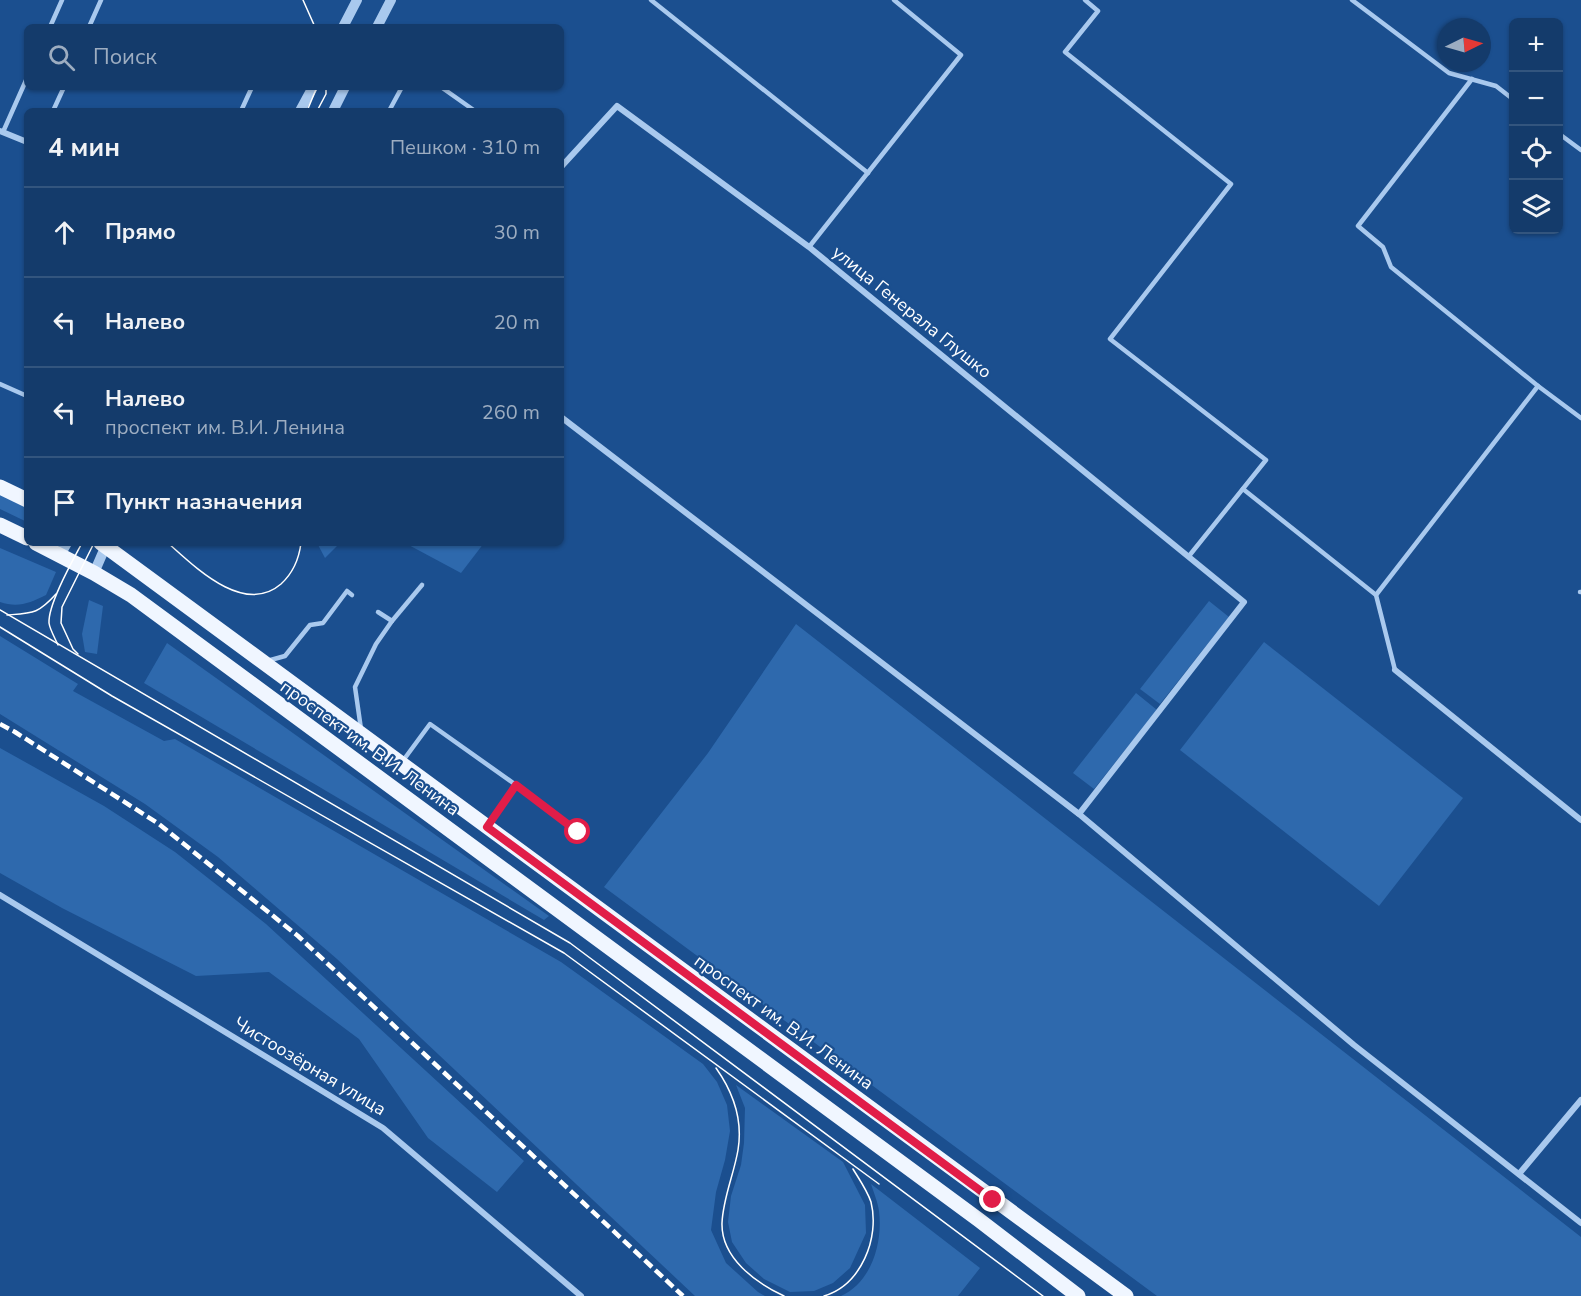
<!DOCTYPE html>
<html lang="ru">
<meta charset="utf-8">
<style>
:root{--surface:#143b6b;--page:#214673;--text:#f1f3f6;--muted:#9dadc1;--line:#33557e}
body{margin:0;font-family:"Nunito Sans",sans-serif;background:var(--page);color:var(--text)}
.controls{position:absolute;right:18px;top:18px;display:grid;overflow:hidden;border-radius:9px;box-shadow:0 2px 4px #0004}
.controls button{width:54px;height:54px;display:grid;place-items:center;padding:0;border:0;border-bottom:2px solid var(--line);background:var(--surface);color:var(--text);font:30px sans-serif}
.compass{position:absolute;left:1437px;top:18px;width:54px;height:54px;border-radius:50%;background:var(--surface);box-shadow:0 2px 4px #0004;rotate:85deg}
.stop{position:absolute;width:18px;height:18px;margin:-14px;border:4px solid #e11d48;border-radius:50%;background:#fff}
.stop.end{background:#e11d48;border-color:#fff;box-shadow:0 2px 6px #0008}
.list{margin:0;padding:0;list-style:none}
h2{display:flex;justify-content:space-between;align-items:center;height:78px;margin:0;padding:0 24px;font-size:26px}
h2 small{font-size:20px;font-weight:400;color:var(--muted)}
.list li{display:grid;grid-template-columns:39px 1fr auto;gap:18px;align-items:center;box-sizing:border-box;height:90px;padding:0 24px;border-top:2px solid var(--line)}
.list b{display:block;font-size:22px;white-space:nowrap}
.list p{margin:0;font-size:20px;white-space:nowrap;color:var(--muted)}
.list em{font-size:20px;font-style:normal;color:var(--muted)}
.icon{flex:none;width:33px;height:33px;fill:none;stroke:currentColor;stroke-width:2;stroke-linecap:round;stroke-linejoin:round}
.map{position:relative;flex:none;width:1581px;height:1296px;overflow:hidden}
.search{position:absolute;background:var(--surface);box-shadow:0 2px 4px #0004;left:24px;top:24px;width:540px;height:66px;display:flex;align-items:center;gap:15px;box-sizing:border-box;padding:0 21px;border-radius:9px;color:var(--muted);font-size:22px}
.panel{position:absolute;background:var(--surface);box-shadow:0 2px 4px #0004;left:24px;top:108px;width:540px;height:438px;border-radius:9px}
.map>svg:first-child{display:block}
.green{fill:#2e69ad}
.lines{fill:none;stroke-linecap:round;stroke-linejoin:round}
.service{stroke:#a9c9ee;stroke-width:4.5}
.minor{stroke:#a9c9ee;stroke-width:6}
.tertiary{stroke:#a9c9ee;stroke-width:10}
.primary{stroke:#f0f6ff;stroke-width:15}
.tram{stroke:#fff;stroke-width:1.5}
.rail{stroke:#fff;stroke-width:4.5;stroke-dasharray:10 4.5;stroke-linecap:butt}
.route{stroke:#e11d48;stroke-width:8}
.labels{text-anchor:middle;stroke-width:4.5;stroke-linejoin:round;paint-order:stroke}
.street-label{font-size:18px;fill:#fff;stroke:#1b4f8f}
</style>
<div class="map">
<svg width="1581" height="1296" viewBox="0 0 1581 1296">
<rect width="100%" height="100%" fill="#1b4f8f"/>
<g class="green">
<polygon points="0,494 27,507 27,522 0,509"/>
<polygon points="317,543 340,543 325,558"/>
<polygon points="405,543 484,543 461,573"/>
<path d="M0 548 56 572 46 595C30 603 18 608 0 602Z"/>
<polygon points="89,600 103,606 97,654 85,652 82,634"/>
<polygon points="1209,601 1229,617 1160,704 1140,689"/>
<polygon points="796,624 1581,1237 1581,1296 1157,1296 604,887 708,753"/>
<polygon points="0,636 78,684 73,691 164,741 175,739 561,962 703,1064 717,1082 727,1105 730,1131 725,1160 716,1192 711,1230 726,1263 758,1292 765,1296 695,1296 337,959 218,857 145,804 0,714"/>
<polygon points="1264,642 1463,798 1379,906 1180,750"/>
<polygon points="167,643 549,916 544,920 144,683"/>
<polygon points="1136,693 1157,710 1094,789 1073,773"/>
<polygon points="0,748 104,806 175,852 266,924 524,1161 497,1192 428,1138 359,1039 269,972 196,976 62,908 0,873"/>
<polygon points="736,1085 843,1162 865,1205 866,1233 850,1268 833,1283 814,1291 790,1292 764,1279 746,1263 732,1242 728,1222 731,1196 741,1165 744,1143 745,1108"/>
<path d="M871 1184 980 1268 958 1296H841C872 1282 883 1242 879 1211 878 1203 874 1193 871 1184Z"/>
</g>
<g class="lines">
<g class="service">
<polyline points="651,0 868,173"/>
<polyline points="1085,0 1098,11 1065,52 1231,184 1110,339 1266,460 1189,556"/>
<polyline points="1352,0 1449,73 1496,86 1514,100"/>
<polyline points="50,27 62,0"/>
<polyline points="89,27 101,0"/>
<polyline points="1472,79 1358,226 1383,247 1391,267 1538,386 1581,418"/>
<polyline points="441,87 475,111"/>
<polyline points="53,111 64,87"/>
<polyline points="241,111 252,87"/>
<polyline points="389,111 402,87"/>
<polyline points="3,132 27,78"/>
<polyline points="1558,133 1581,150"/>
<polyline points="809,247 961,55 894,0"/>
<polyline points="0,384 27,396"/>
<polyline points="1243,489 1376,595 1395,670"/>
<polyline points="1580,592 1581,592"/>
<polyline points="1376,595 1538,386"/>
<polyline points="392,621 422,585"/>
<polyline points="267,661 285,656 310,625 323,623 347,591 352,595"/>
<polyline points="361,729 355,687 376,644 392,621 378,612"/>
<polyline points="402,762 430,724 516,785"/>
<polyline points="488,825 516,785 578,832"/>
</g>
<g class="minor">
<polyline points="0,131 27,142"/>
<polyline points="561,167 617,106 809,247 1244,602 1079,814"/>
<polyline points="561,417 1079,814 1354,1045 1581,1223"/>
<polyline points="1395,670 1581,820"/>
<polyline points="0,895 383,1128 581,1296"/>
<polyline points="1519,1174 1581,1100"/>
</g>
<g class="tertiary">
<polyline points="343,27 357,0"/>
<polyline points="377,27 391,0"/>
<polyline points="300,111 313,87"/>
<polyline points="333,111 345,87"/>
<polyline points="60,555 67,543"/>
<polyline points="94,573 107,543"/>
</g>
<g class="primary">
<polyline points="0,487 27,500"/>
<polyline points="0,525 27,538"/>
<polyline points="36,543 94,573 131,595 979,1220 1078,1296"/>
<polyline points="101,543 1126,1296"/>
</g>
<g class="tram">
<polyline points="303,0 315,27"/>
<polyline points="307,111 317,87"/>
<polyline points="317,111 326,94 326,87"/>
<path d="M168 543C195 567 244 616 281 584 293 573 299 559 301 543"/>
<polyline points="0,610 570,943 1043,1296"/>
<path d="M7 615C33 613 38 614 56 594"/>
<polyline points="0,627 112,696 564,953 879,1184"/>
<path d="M58 645C55 638 50 630 49 623 48 604 73 560 82 543"/>
<polyline points="78,654 73,649 61,623 62,607 94,543"/>
<path d="M716 1068C733 1092 743 1120 738 1150 734 1174 723 1198 722 1223 721 1258 756 1283 784 1296"/>
<path d="M824 1296C861 1285 880 1238 871 1202 867 1190 859 1179 853 1169"/>
</g>
<polyline class="rail" points="0,724 15,732 159,824 298,936 683,1296"/>
</g>
<g class="lines">
<polyline class="route" points="578,832 516,785 487,827 993,1200"/>
</g>
<g class="labels">
<g class="street-label">
<text transform="translate(912 312) rotate(39)" y="6">улица Генерала Глушко</text>
<text transform="translate(370 748) rotate(36)" y="6">проспект им. В.И. Ленина</text>
<text transform="translate(784 1022) rotate(36)" y="6">проспект им. В.И. Ленина</text>
<text transform="translate(310 1066) rotate(31)" y="6">Чистоозёрная улица</text>
</g>
</g>
</svg>
<div class="controls">
<button>+</button>
<button>−</button>
<button><svg class="icon" aria-label="locate" viewBox="0 0 24 24"><circle cx="12" cy="12" r="6"/><path d="M12 2v4M12 18v4M2 12h4M18 12h4"/></svg></button>
<button><svg class="icon" aria-label="layers" viewBox="0 0 24 24"><path d="M12 4l9 5-9 5-9-5zM3 14l9 5 9-5"/></svg></button>
</div>
<svg class="compass" viewBox="-18 -18 36 36"><path d="M0-13l5 13h-10z" fill="#e53935"/><path d="M0 13l5-13h-10z" fill="#9dadc1"/></svg>
<div class="stop" style="left:578px;top:832px"></div>
<div class="stop end" style="left:993px;top:1200px"></div>
<div class="search"><svg class="icon" aria-label="search" viewBox="0 0 24 24"><circle cx="10" cy="10" r="6"/><path d="M15 15l6 6"/></svg>Поиск</div>
<section class="panel">
<h2>4 мин<small>Пешком · 310 m</small></h2>
<ul class="list">
<li><svg class="icon" aria-label="ahead" viewBox="0 0 24 24"><path d="M12 20V5M6 11l6-6 6 6"/></svg><div><b>Прямо</b></div><em>30 m</em></li>
<li><svg class="icon" aria-label="left" viewBox="0 0 24 24"><path d="M17 20v-9H6M10 6l-5 5 5 5"/></svg><div><b>Налево</b></div><em>20 m</em></li>
<li><svg class="icon" aria-label="left" viewBox="0 0 24 24"><path d="M17 20v-9H6M10 6l-5 5 5 5"/></svg><div><b>Налево</b><p>проспект им. В.И. Ленина</p></div><em>260 m</em></li>
<li><svg class="icon" aria-label="arrive" viewBox="0 0 24 24"><path d="M6 21V4h12l-3 4 3 4H6"/></svg><div><b>Пункт назначения</b></div></li>
</ul>
</section>
</div>
